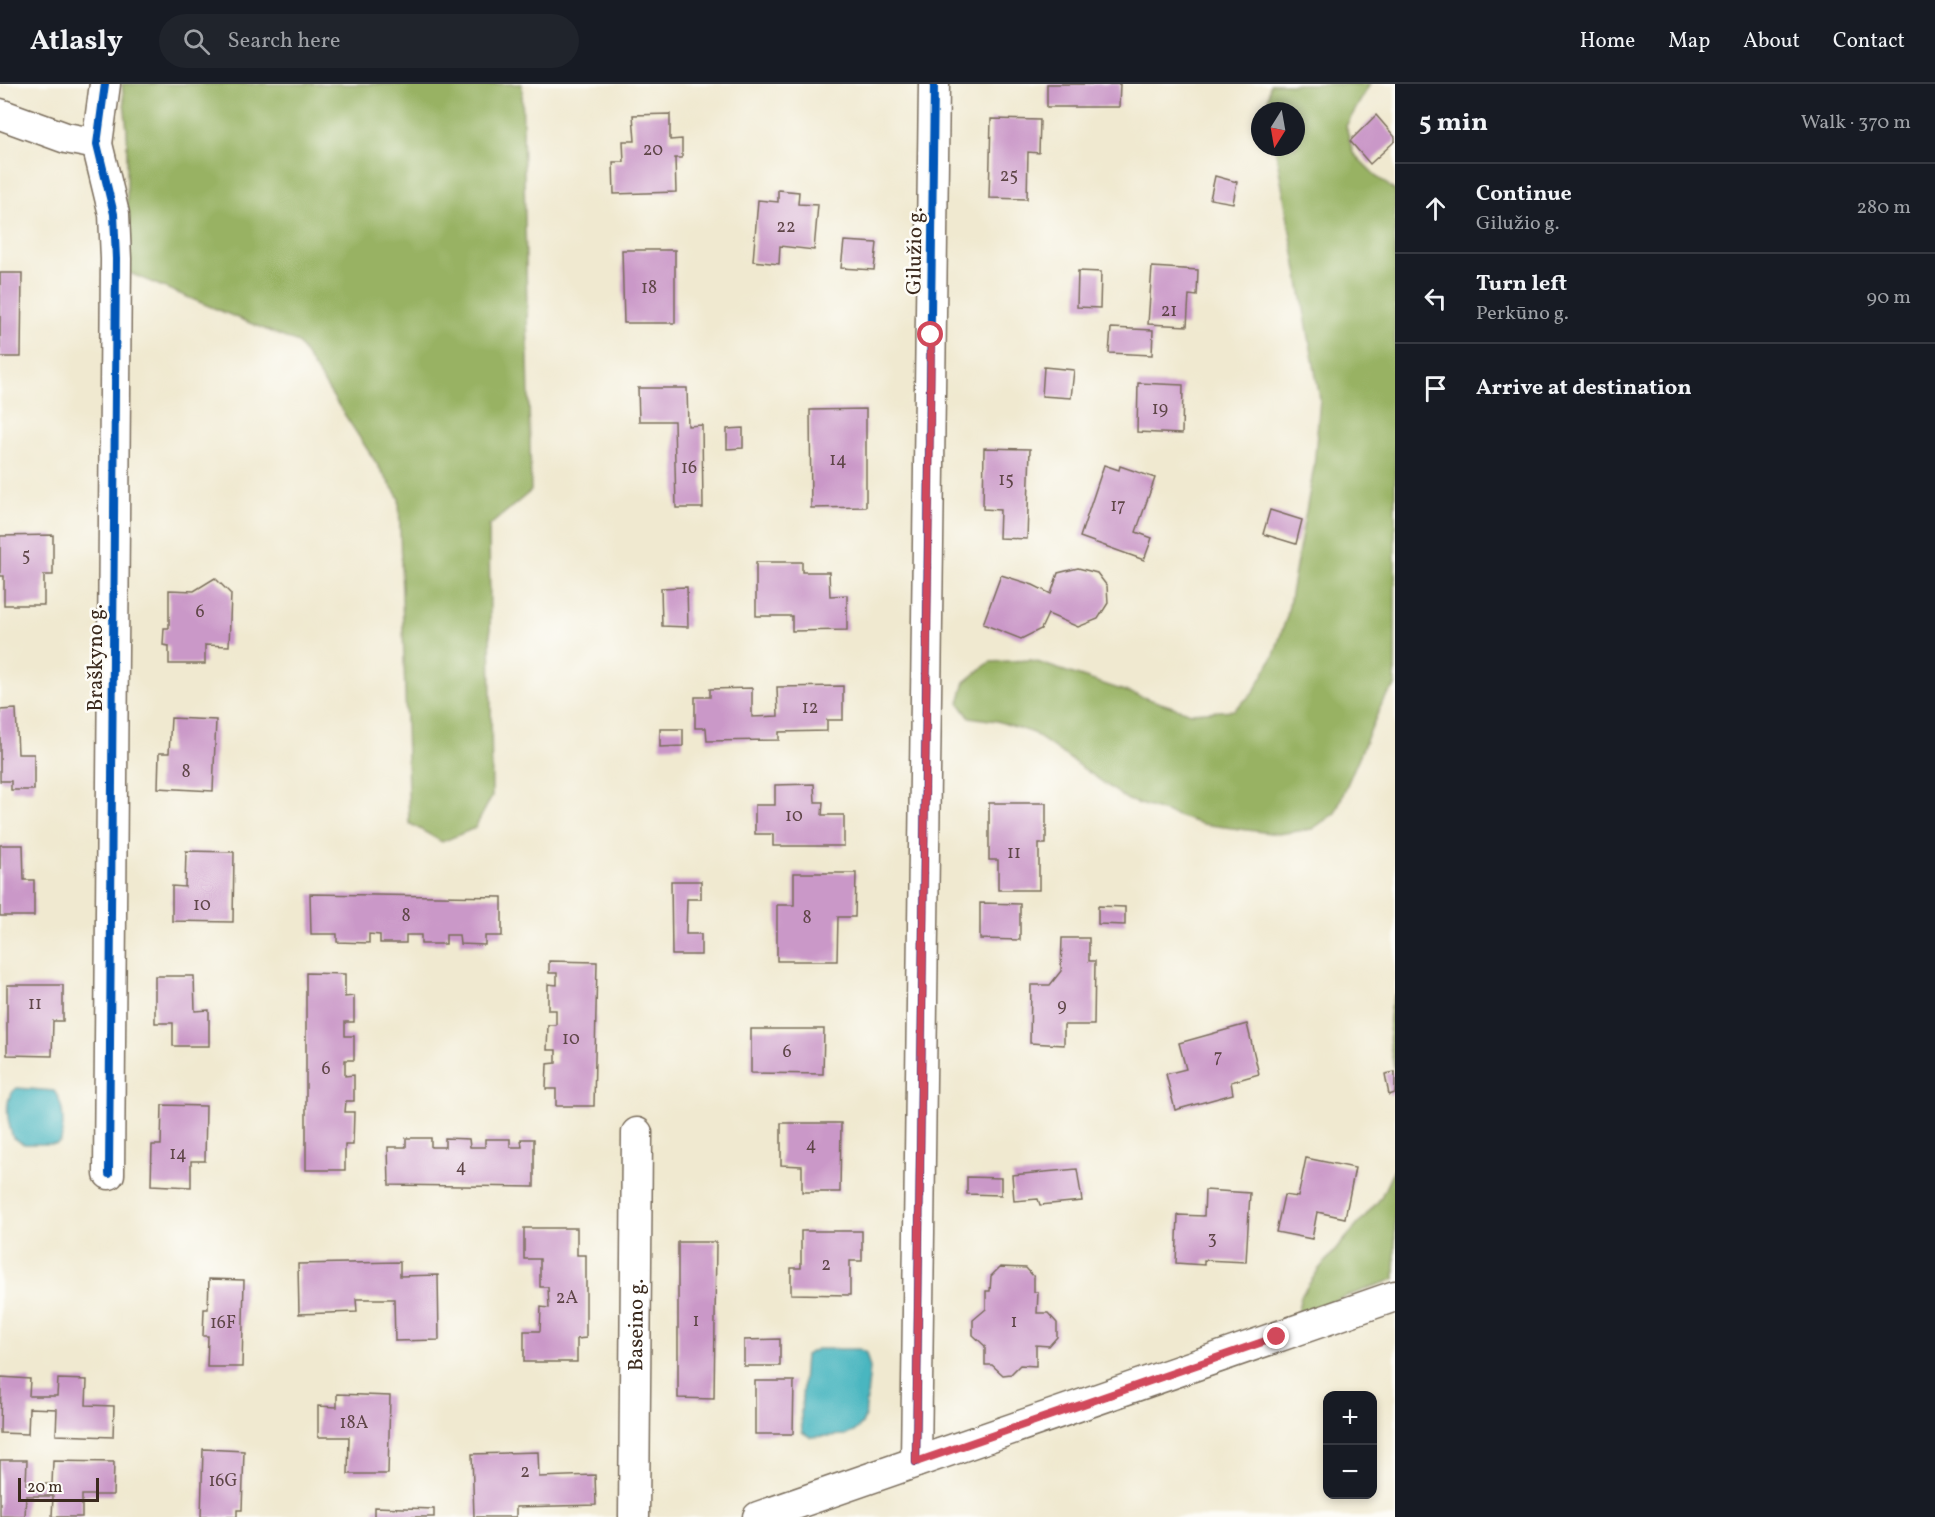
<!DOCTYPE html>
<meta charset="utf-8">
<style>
:root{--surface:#171b24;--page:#20242c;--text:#f1f3f6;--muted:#9ea1a6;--line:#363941}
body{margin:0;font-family:Vollkorn,serif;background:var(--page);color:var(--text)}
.controls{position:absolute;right:18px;bottom:18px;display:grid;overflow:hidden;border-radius:12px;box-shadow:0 3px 9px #0003}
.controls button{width:54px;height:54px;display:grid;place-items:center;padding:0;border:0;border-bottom:2px solid var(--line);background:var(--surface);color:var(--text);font:30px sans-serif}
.compass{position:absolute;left:1251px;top:18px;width:54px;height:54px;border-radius:50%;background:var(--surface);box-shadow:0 3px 9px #0003;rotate:191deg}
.scale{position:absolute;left:18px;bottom:15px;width:81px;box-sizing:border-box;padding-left:6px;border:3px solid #3b2a1e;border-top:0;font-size:16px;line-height:21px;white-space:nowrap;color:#3b2a1e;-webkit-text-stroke:4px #fdfcf7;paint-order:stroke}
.stop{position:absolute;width:18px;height:18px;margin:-14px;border:4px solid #d1495b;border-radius:50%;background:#fff}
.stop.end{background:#d1495b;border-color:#fff;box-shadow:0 2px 6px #0008}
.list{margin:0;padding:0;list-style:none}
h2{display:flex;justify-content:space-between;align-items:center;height:78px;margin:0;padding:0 24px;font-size:26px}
h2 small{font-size:20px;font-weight:400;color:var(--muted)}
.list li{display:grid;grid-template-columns:39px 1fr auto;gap:18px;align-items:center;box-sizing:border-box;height:90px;padding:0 24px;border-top:2px solid var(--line)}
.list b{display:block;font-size:22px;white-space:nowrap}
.list p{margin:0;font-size:20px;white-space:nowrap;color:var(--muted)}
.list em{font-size:20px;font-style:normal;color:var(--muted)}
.icon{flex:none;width:33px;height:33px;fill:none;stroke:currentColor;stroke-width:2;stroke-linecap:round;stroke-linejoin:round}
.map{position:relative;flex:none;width:1395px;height:1433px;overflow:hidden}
header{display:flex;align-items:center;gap:36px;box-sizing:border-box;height:84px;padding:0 30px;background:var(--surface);border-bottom:2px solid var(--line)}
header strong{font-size:28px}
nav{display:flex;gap:33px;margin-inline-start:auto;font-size:21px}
.search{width:420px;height:54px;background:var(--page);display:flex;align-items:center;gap:15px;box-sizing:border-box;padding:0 21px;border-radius:33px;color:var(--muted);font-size:22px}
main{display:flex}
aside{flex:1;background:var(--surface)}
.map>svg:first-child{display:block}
.forest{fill:#98b264;stroke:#6a6e41;stroke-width:1.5}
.water{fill:#48b6c0;stroke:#42706f;stroke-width:1.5}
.building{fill:#ca98c8}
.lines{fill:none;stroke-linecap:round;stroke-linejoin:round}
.minor-casing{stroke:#7a6d5c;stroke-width:33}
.minor{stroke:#fff;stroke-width:30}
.cycleway-casing{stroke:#fdfcf7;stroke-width:11}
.cycleway{stroke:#0057b8;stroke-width:8}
.route{stroke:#d1495b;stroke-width:8}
.labels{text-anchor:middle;stroke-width:5;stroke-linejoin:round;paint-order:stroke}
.number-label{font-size:18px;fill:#5f4648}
.street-label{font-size:21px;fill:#3b2a1e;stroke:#fdfcf7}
</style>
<header>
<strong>Atlasly</strong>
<div class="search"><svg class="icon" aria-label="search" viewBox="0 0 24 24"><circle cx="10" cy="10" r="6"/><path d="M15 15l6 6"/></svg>Search here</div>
<nav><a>Home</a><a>Map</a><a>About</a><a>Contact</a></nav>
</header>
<main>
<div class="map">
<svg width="1395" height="1433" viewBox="0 0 1395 1433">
<rect width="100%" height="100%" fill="#fdfcf7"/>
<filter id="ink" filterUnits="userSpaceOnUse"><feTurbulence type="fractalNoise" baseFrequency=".0167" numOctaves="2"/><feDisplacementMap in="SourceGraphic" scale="12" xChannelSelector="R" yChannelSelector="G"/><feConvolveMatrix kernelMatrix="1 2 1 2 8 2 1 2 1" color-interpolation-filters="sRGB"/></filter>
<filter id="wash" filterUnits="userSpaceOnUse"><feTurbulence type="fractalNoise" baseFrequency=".008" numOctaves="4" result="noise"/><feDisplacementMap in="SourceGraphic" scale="24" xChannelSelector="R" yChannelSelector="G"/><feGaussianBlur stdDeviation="1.35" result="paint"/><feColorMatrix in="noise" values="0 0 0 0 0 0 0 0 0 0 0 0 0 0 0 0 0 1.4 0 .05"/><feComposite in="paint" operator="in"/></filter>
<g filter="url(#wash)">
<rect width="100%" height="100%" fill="#f0e9d0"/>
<g class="forest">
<polygon points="122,0 522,0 531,407 489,442 492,712 475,744 442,758 409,739 399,414 298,259 127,188 127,46"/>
<polygon points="1270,0 1370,0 1346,42 1353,69 1373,89 1395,107 1395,602 1383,617 1335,729 1312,745 1278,750 1202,740 1128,716 1033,649 997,637 969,633 959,619 965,598 990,578 1031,576 1191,629 1234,626 1253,609 1274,571 1287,532 1314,383 1320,315 1275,63 1296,63 1296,27 1270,27 1268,15"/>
<path d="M1395 910V988C1390 965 1384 931 1395 910Z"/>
<polygon points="1395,1083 1395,1195 1297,1230 1301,1212 1319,1185 1380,1115"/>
</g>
<g class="water">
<path d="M17 1004 54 1007C65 1021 64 1040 61 1057L57 1060H24L13 1054C8 1039 2 1014 17 1004Z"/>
<polygon points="817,1265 859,1265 866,1269 870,1284 865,1333 862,1340 854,1348 845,1351 810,1353 802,1348 801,1329 805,1271"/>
</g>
<g id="blocks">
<g class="building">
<polygon points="1047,0 1120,0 1119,23 1047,23"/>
<polygon points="670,30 670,56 682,55 682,74 675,74 676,108 614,110 613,78 624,78 623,57 635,57 633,31"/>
<polygon points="1376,31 1395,53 1395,57 1370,80 1350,57"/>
<polygon points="991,35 1040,36 1039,69 1028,68 1027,115 989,114"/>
<polygon points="1215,92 1237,98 1233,119 1210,115"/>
<polygon points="778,106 799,108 798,120 818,121 814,166 780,162 779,180 753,177 758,116 778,118"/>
<polygon points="844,157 877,159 874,186 841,184"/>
<polygon points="622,166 675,166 675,239 624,239"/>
<polygon points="1152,183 1198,186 1197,212 1189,211 1187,242 1148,240"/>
<polygon points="1078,187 1101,188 1100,224 1077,223"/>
<polygon points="0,189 22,189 21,273 0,273"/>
<polygon points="1111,244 1153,246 1152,271 1109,269"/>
<polygon points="1044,283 1074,286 1071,314 1042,312"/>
<polygon points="1138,299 1183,301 1182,350 1137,348"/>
<polygon points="638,304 687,304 688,342 702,341 703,424 676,424 674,337 639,337"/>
<polygon points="866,325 866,423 811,424 810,326"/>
<polygon points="743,344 743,364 727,365 727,345"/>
<polygon points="984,364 1030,365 1027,455 999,454 1000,426 983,425"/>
<polygon points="1104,381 1119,386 1120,382 1155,394 1136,448 1152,454 1144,476 1080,453"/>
<polygon points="1270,426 1302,436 1296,460 1263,450"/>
<polygon points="53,451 53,491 44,491 44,521 4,521 4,492 0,492 0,452"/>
<polygon points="756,478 802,478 802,488 829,488 830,512 847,511 847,546 792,547 792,532 756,532"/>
<polygon points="1078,484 1097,489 1107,502 1108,519 1098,535 1078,543 1048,530 1041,545 1021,555 983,540 1001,491 1033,501 1051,510 1058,489"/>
<polygon points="215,494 231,510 229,562 205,561 205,580 169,580 169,562 163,561 164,544 169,544 169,506 194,507"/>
<polygon points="687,503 688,543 662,542 661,504"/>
<polygon points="843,602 843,636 827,636 827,647 779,648 779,656 707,657 706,644 695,644 695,613 710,613 710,605 752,604 752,633 778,632 777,603"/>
<polygon points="16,625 18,670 34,670 34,706 11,706 11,697 0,697 0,626"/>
<polygon points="171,634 216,636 213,707 158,704 159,669 169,669"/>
<polygon points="660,645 683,645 683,662 660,663"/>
<polygon points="814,700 815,718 823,718 822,731 844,731 844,762 773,762 773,750 755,750 755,721 775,721 775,701"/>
<polygon points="989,719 1046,719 1046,760 1039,760 1039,806 998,806 998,776 989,776"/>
<polygon points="0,761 23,761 24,796 34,796 34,832 0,832"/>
<polygon points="186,767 234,768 233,838 172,837 172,802 185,803"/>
<polygon points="794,789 856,789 855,833 838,833 837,877 777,877 777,821 794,821"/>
<polygon points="671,797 701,797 701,815 687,815 686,850 701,850 701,871 672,871"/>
<polygon points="310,810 502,813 502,852 485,852 485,861 460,860 459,851 446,851 446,860 421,860 421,851 406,851 406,859 380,859 380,851 369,850 369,859 337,858 337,850 311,850"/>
<polygon points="980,819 1020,820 1020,856 980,855"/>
<polygon points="1098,822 1125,823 1125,841 1098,840"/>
<polygon points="1062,854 1089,854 1089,877 1095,877 1094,941 1064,941 1064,961 1030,959 1031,901 1050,901 1061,887"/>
<polygon points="549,877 597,878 594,1022 556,1022 556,1005 546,1005 547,980 556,979 556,966 547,966 548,941 556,941 556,926 548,926 548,900 557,901 557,889 549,889"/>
<polygon points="306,889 345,890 345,913 354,912 354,938 345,938 345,952 354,952 354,976 345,976 345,992 354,991 354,1017 346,1017 345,1028 354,1028 353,1061 345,1061 345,1086 306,1086"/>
<polygon points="155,892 194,892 195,927 209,926 209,962 173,962 173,939 155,939"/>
<polygon points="7,901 63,901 63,937 53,937 52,972 7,971"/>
<polygon points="1247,940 1259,990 1231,998 1233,1010 1175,1026 1166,990 1186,985 1179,959"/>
<polygon points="751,945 824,945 823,990 751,989"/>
<polygon points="1395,988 1395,1009 1389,1011 1385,990"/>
<polygon points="162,1021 206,1022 205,1077 191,1077 191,1103 151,1101 152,1061 161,1061"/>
<polygon points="781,1039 841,1039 840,1108 802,1108 802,1082 781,1081"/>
<polygon points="406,1054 431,1054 431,1063 445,1063 445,1054 469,1055 470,1063 485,1063 485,1055 510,1055 510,1063 522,1063 521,1055 534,1055 534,1103 389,1101 388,1063 406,1063"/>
<polygon points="1306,1074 1355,1084 1345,1134 1317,1128 1312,1155 1276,1148 1284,1111 1298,1113"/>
<polygon points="1077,1085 1082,1117 1040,1121 1038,1115 1014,1117 1012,1091"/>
<polygon points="967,1093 1001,1094 1001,1111 967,1110"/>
<polygon points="1205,1106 1250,1109 1246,1178 1204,1176 1204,1181 1176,1179 1178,1131 1204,1132"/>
<polygon points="524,1144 577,1144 577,1171 586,1171 586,1254 577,1255 577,1278 524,1278 524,1247 540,1247 541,1223 549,1224 548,1203 540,1203 540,1175 524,1175"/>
<polygon points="801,1147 862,1147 862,1177 850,1177 850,1211 791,1210 791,1184 801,1184"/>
<polygon points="678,1158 716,1158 714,1315 678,1314"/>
<polygon points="400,1178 400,1192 438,1191 439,1256 395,1257 394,1215 356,1215 357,1228 299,1230 298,1180"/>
<polygon points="1000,1183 1026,1184 1034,1193 1034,1208 1038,1208 1037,1229 1048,1229 1057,1239 1057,1253 1049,1262 1036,1261 1036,1282 1020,1281 1011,1290 1003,1291 992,1281 985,1281 985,1262 973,1251 973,1236 986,1225 986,1207 990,1207 991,1192"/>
<polygon points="209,1195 244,1196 242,1283 207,1283 208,1252 203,1252 204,1225 208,1225"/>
<polygon points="780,1255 780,1282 744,1282 744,1256"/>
<polygon points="1,1293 30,1295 29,1312 57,1312 58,1295 87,1296 86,1321 114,1322 113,1353 56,1351 57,1325 29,1324 28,1350 0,1349"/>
<polygon points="755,1297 794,1297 793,1350 755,1350"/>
<polygon points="337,1310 390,1312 388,1390 348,1390 349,1353 318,1353 318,1322 337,1323"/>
<polygon points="203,1365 244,1367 242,1426 237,1426 237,1433 201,1433"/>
<polygon points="538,1368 539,1393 595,1391 596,1421 516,1423 516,1433 474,1433 472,1370"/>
<polygon points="0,1376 27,1376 26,1400 52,1400 53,1377 114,1378 113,1411 82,1411 82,1433 52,1433 53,1412 26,1412 25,1433 0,1432"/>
<polygon points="374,1423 434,1425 434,1433 374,1433"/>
</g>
</g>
</g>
<g filter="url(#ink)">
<use href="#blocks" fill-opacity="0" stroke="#7a6d5c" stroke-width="1.5"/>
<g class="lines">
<g class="minor-casing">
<g id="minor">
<polyline points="105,0 97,60 114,130 116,175 109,1090"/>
<polyline points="0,30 66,54 97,60"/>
<polyline points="916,1378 934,0"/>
<path id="s1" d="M634 1433 637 1049"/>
<polyline points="758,1433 1395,1212"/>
</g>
</g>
<use href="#minor" class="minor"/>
<g class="cycleway-casing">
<g id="cycleway">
<polyline points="105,0 97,60 114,130 116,175 109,1090"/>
<polyline points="916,1378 934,0"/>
</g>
</g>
<use href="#cycleway" class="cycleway"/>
</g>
</g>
<g class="lines" filter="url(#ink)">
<polyline class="route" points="931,251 916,1378 1277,1253"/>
</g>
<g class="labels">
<g class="number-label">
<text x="653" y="71">20</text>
<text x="1009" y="97">25</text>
<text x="786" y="148">22</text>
<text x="649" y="209">18</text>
<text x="1169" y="232">21</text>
<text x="1160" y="330">19</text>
<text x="838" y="381">14</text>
<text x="689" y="389">16</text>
<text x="1006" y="401">15</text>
<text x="1118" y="427">17</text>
<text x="26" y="477">5</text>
<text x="200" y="533">6</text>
<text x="810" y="629">12</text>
<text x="186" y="693">8</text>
<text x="794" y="737">10</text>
<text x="1014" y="774">11</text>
<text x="202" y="826">10</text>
<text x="406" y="837">8</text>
<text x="807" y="839">8</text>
<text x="35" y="925">11</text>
<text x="1062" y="927">9</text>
<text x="571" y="960">10</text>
<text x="787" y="973">6</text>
<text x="1218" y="978">7</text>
<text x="326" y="990">6</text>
<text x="811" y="1066">4</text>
<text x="178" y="1075">14</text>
<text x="461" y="1088">4</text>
<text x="1212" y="1160">3</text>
<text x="826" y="1186">2</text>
<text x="567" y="1219">2A</text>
<text x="696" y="1242">1</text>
<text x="1014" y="1243">1</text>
<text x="223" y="1244">16F</text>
<text x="354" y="1344">18A</text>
<text x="525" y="1393">2</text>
<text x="223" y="1402">16G</text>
</g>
<g class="street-label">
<text transform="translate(914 167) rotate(-89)" y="7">Gilužio g.</text>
<text transform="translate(95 574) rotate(-90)" y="7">Braškyno g.</text>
<text dy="7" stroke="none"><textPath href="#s1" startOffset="192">Baseino g.</textPath></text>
</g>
</g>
</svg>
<div class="controls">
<button>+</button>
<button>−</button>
</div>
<svg class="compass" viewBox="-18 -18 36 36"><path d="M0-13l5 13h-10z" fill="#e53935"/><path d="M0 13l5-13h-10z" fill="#9ea1a6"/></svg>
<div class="scale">20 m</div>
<div class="stop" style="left:931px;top:251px"></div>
<div class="stop end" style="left:1277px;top:1253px"></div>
</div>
<aside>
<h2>5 min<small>Walk · 370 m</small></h2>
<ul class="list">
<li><svg class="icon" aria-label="ahead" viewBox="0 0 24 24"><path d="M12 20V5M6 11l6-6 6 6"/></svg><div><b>Continue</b><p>Gilužio g.</p></div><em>280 m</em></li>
<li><svg class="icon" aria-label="left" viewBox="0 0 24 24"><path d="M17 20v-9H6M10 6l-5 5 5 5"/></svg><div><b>Turn left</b><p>Perkūno g.</p></div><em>90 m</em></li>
<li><svg class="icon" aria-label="arrive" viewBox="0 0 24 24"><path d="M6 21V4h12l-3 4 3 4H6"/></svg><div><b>Arrive at destination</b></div></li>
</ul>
</aside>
</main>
